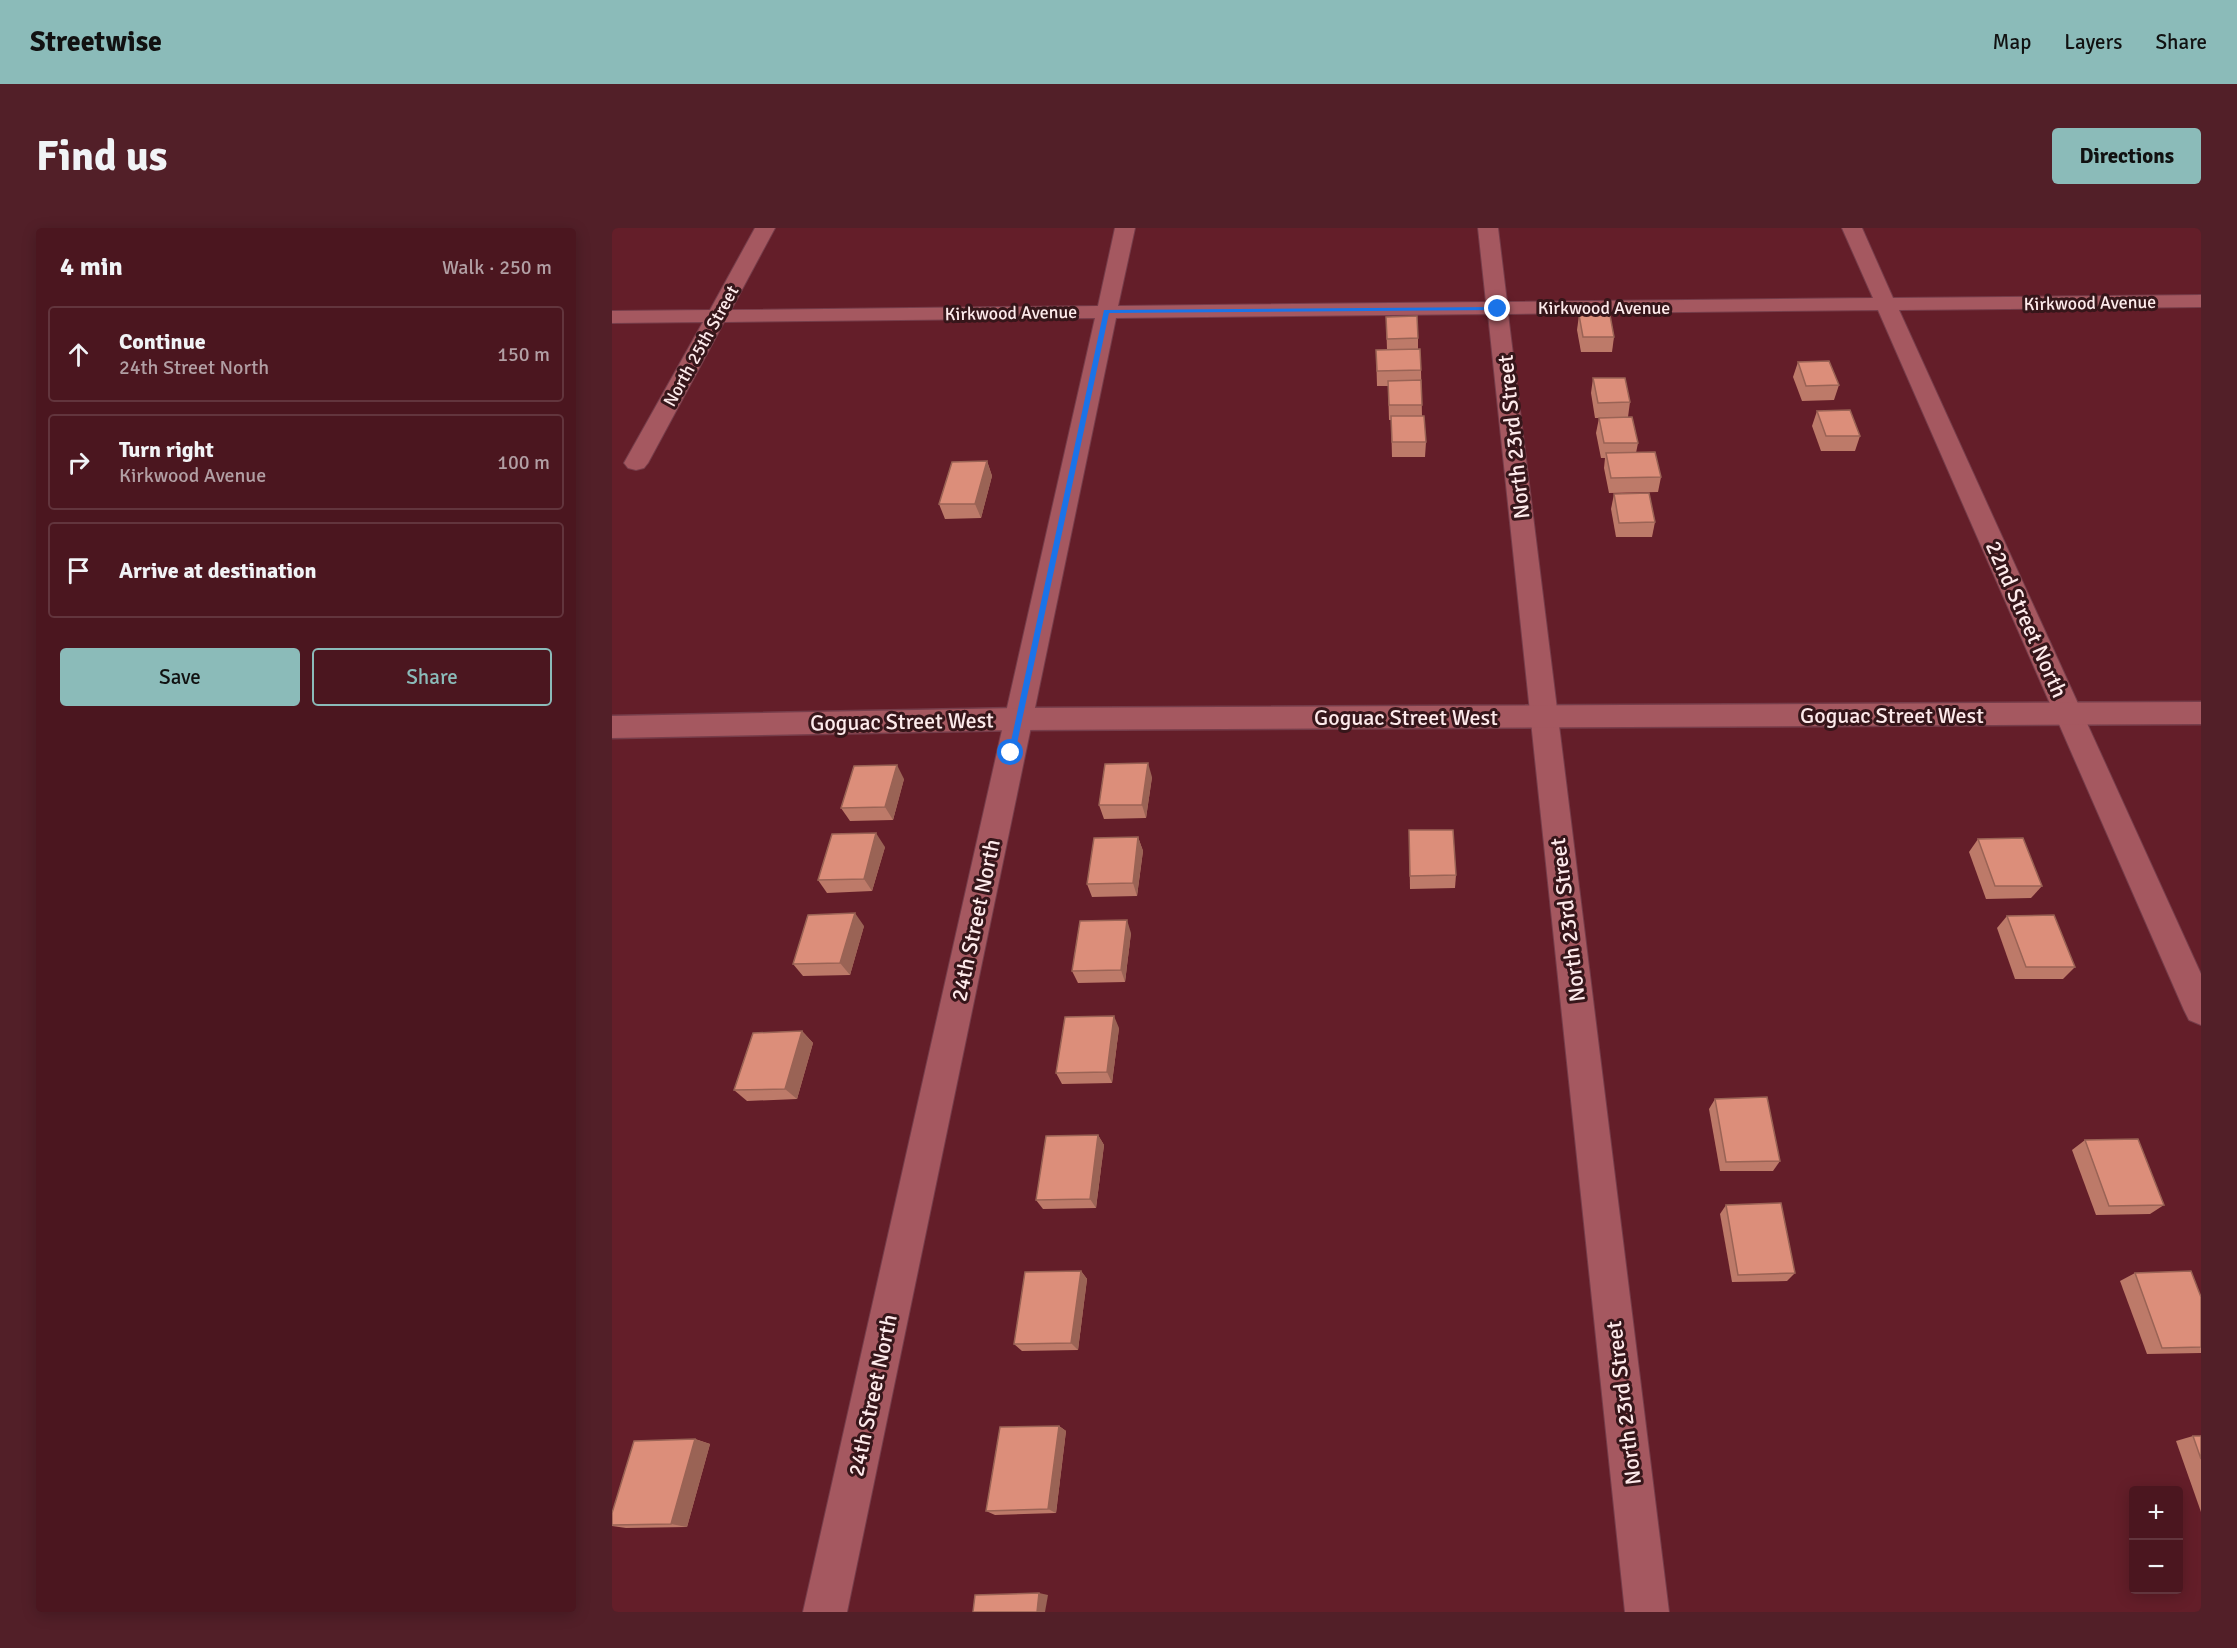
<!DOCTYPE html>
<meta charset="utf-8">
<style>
:root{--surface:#4b161f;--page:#521f28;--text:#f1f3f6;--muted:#b29fa4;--line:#62353d;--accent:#8bbbb9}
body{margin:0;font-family:Signika,sans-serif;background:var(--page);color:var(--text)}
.controls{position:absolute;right:18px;bottom:18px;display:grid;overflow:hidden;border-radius:6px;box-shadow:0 3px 15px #0003}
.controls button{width:54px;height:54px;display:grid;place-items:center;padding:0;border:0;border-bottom:2px solid var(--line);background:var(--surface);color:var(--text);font:30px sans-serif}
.stop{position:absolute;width:18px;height:18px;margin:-14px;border:4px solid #1a73e8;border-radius:50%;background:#fff}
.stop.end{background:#1a73e8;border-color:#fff;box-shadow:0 2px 6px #0008}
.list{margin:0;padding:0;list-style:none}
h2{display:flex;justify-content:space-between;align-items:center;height:78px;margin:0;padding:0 24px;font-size:26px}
h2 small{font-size:20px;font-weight:400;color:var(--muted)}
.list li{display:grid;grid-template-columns:39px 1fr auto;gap:18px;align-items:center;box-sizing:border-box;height:96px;margin:0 12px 12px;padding:0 12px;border:2px solid var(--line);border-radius:6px}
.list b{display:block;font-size:22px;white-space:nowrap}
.list p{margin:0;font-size:20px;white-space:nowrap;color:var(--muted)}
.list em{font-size:20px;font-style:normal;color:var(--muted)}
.actions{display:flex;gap:12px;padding:18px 24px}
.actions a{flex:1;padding:14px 0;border:2px solid var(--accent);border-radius:6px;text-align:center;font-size:21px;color:var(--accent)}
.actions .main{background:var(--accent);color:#111}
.icon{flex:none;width:33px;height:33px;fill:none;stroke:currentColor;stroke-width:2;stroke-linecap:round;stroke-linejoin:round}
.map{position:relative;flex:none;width:1589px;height:1384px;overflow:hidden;border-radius:6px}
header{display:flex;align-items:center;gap:36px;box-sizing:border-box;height:84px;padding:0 30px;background:var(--accent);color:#111}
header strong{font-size:28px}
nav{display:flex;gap:33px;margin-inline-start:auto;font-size:21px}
.intro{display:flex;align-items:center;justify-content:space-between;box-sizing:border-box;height:144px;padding:0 36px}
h1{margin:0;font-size:42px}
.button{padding:15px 27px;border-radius:6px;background:var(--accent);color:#111;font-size:21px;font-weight:700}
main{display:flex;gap:36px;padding:0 36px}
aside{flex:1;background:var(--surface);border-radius:6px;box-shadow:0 3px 15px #0003}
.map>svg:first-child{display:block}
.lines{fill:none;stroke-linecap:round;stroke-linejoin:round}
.minor-casing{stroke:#763d4a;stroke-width:2}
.tertiary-casing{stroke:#763d4a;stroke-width:3}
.minor{fill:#a55860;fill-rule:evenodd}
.tertiary{fill:#a55860;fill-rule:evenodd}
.wall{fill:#bd7a69}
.shaded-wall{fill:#9a6355}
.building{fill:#dc8e7a;stroke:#9a6355;stroke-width:1.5}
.route{fill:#1a73e8}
.labels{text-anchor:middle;stroke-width:6;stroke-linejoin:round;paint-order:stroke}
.far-street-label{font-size:18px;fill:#fdeaeb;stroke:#36161a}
.street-label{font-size:22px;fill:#fdeaeb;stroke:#36161a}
</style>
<header>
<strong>Streetwise</strong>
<nav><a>Map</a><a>Layers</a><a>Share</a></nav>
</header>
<div class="intro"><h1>Find us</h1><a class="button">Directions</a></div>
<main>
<aside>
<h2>4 min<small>Walk · 250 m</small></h2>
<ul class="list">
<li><svg class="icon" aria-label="ahead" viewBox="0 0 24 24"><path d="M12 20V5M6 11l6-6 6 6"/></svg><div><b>Continue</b><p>24th Street North</p></div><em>150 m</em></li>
<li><svg class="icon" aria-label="right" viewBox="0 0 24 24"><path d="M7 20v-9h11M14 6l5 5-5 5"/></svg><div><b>Turn right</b><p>Kirkwood Avenue</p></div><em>100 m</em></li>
<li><svg class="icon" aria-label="arrive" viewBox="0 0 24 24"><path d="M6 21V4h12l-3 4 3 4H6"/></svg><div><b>Arrive at destination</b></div></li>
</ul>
<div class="actions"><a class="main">Save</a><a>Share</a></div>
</aside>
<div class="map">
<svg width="1589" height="1384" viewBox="0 0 1589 1384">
<rect width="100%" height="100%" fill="#641e29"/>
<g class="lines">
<g class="minor-casing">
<polygon id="minor" points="143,0 163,0 119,82 486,78 503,0 523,0 506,78 874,74 866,0 886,0 895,74 1261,70 1230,0 1250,0 1281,70 1589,67 1589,79 1287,82 1589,746 1589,797 1577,792 1572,782 1266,82 896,86 1057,1384 1013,1384 876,86 504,90 235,1384 191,1384 483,90 112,94 36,235 32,240 24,242 16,240 12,235 91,94 0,95 0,83 98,82"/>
</g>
<g class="tertiary-casing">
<polygon id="tertiary" points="1589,474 1589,496 406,502 0,510 0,488 406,480"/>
</g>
<use href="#minor" class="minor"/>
<use href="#tertiary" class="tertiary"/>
</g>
<g class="wall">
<polygon points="967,87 1002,109 1000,124 969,124 965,102"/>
<polygon points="774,89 806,110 806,122 809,142 810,188 814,214 813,229 780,229 779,192 777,192 776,158 765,158 764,122 775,122"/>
<polygon points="1186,134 1227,157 1222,172 1190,173 1181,149"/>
<polygon points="981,150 1018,174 1016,189 1026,215 1024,225 1049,249 1046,264 997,265 992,240 993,230 989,230 984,205 987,190 983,190 979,165"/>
<polygon points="1205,183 1248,208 1243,223 1209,223 1200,198"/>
<polygon points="375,233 380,248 369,290 333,291 327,276"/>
<polygon points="1002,266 1043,294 1040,309 1004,309 999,281"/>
<polygon points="540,549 534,590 492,591 487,577"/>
<polygon points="292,551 281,592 238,593 229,580"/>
<polygon points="797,602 844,647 843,660 798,661"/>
<polygon points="526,609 531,623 525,668 480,669 475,656"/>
<polygon points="1366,611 1430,658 1419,670 1374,671 1357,624"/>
<polygon points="273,619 260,663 215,665 206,652"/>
<polygon points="1395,688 1463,739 1451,751 1403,751 1385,700"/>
<polygon points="252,698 238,747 191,748 181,736"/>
<polygon points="519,705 513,754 466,755 460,743"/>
<polygon points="507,800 500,855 450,856 444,845"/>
<polygon points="190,803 201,815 185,871 135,873 122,862"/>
<polygon points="1103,871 1168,933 1161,943 1108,943 1097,881"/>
<polygon points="486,907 492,917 484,980 431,981 424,972"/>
<polygon points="1473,912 1552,977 1538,986 1484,987 1460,922"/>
<polygon points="1114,977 1183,1045 1175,1053 1120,1054 1108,986"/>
<polygon points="469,1043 475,1051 466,1122 410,1123 402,1116"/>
<polygon points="1523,1045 1589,1069 1589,1125 1535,1126 1508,1053"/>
<polygon points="447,1198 454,1203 444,1285 383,1287 374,1283"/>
<polygon points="1581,1208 1589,1208 1589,1284 1564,1213"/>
<polygon points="83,1211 98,1216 75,1299 14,1300 0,1298 0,1285"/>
</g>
<g class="shaded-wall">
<polygon points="375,233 380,248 369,290 363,276"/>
<polygon points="536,535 540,549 534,590 530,577"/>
<polygon points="285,537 292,551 281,592 273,579"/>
<polygon points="264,605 273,619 260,663 252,651"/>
<polygon points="526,609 531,623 525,668 521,655"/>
<polygon points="243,685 252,698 238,747 228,735"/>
<polygon points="515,692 519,705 513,754 509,742"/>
<polygon points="502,788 507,800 500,855 495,844"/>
<polygon points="190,803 201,815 185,871 173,861"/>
<polygon points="486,907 492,917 484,980 478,971"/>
<polygon points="469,1043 475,1051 466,1122 459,1115"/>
<polygon points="447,1198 454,1203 444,1285 436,1281"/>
<polygon points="83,1211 98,1216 75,1299 59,1296"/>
<polygon points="427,1365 436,1367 433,1384 425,1384"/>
</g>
<g class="building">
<polygon points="967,87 998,87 1002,109 971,109"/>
<polygon points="805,88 806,110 775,111 774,89"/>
<polygon points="808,121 809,142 765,143 764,122"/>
<polygon points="1217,133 1227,157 1194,158 1186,134"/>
<polygon points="981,150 1013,150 1018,174 986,175"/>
<polygon points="809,152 810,177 777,177 776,153"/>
<polygon points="1238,182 1248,208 1214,208 1205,183"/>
<polygon points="779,188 812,188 814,214 780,214"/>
<polygon points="1020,189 1026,215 992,215 987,190"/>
<polygon points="1043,224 1049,249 999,250 994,225"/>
<polygon points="375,233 363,276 327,276 340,234"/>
<polygon points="1037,265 1043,294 1007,295 1002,266"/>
<polygon points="536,535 530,577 487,577 493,536"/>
<polygon points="285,537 273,579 229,580 242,538"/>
<polygon points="797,602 841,602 844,647 798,648"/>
<polygon points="264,605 252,651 206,652 220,606"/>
<polygon points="526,609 521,655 475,656 482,610"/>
<polygon points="1411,610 1430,658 1383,658 1366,611"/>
<polygon points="243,685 228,735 181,736 196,687"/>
<polygon points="1442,687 1463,739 1414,739 1395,688"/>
<polygon points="515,692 509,742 460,743 468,693"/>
<polygon points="502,788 495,844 444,845 453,789"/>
<polygon points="190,803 173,861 122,862 141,805"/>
<polygon points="1155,869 1168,933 1114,934 1103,871"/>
<polygon points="486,907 478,971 424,972 434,908"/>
<polygon points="1526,911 1552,977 1497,978 1473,912"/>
<polygon points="1169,975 1183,1045 1126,1047 1114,977"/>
<polygon points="469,1043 459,1115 402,1116 413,1044"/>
<polygon points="1579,1043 1589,1069 1589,1119 1550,1120 1523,1045"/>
<polygon points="447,1198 436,1281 374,1283 388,1199"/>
<polygon points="1581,1208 1589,1208 1589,1231"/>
<polygon points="83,1211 59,1296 0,1297 0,1285 22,1213"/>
<polygon points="427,1365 425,1384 361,1384 363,1367"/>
</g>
<polygon class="route" points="886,79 889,82 497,85 403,525 402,527 396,527 492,82"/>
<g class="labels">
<g class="far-street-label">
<text transform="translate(1478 75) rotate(-1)" y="6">Kirkwood Avenue</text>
<text x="992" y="86">Kirkwood Avenue</text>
<text transform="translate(399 85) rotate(-1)" y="6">Kirkwood Avenue</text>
<text transform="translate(89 118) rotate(-61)" y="6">North 25th Street</text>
</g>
<g class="street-label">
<text transform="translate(901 209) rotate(-96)" y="8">North 23rd Street</text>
<text transform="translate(1415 391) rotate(66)" y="8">22nd Street North</text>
<text x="1280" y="495">Goguac Street West</text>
<text x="794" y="497">Goguac Street West</text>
<text transform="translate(290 493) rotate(-1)" y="8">Goguac Street West</text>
<text transform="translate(363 692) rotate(-78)" y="8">24th Street North</text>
<text transform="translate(955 692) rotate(-97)" y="8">North 23rd Street</text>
<text transform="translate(260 1167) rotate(-78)" y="8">24th Street North</text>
<text transform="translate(1011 1175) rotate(-97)" y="8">North 23rd Street</text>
</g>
</g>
</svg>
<div class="controls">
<button>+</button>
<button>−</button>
</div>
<div class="stop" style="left:399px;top:525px"></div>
<div class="stop end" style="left:886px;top:81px"></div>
</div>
</main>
